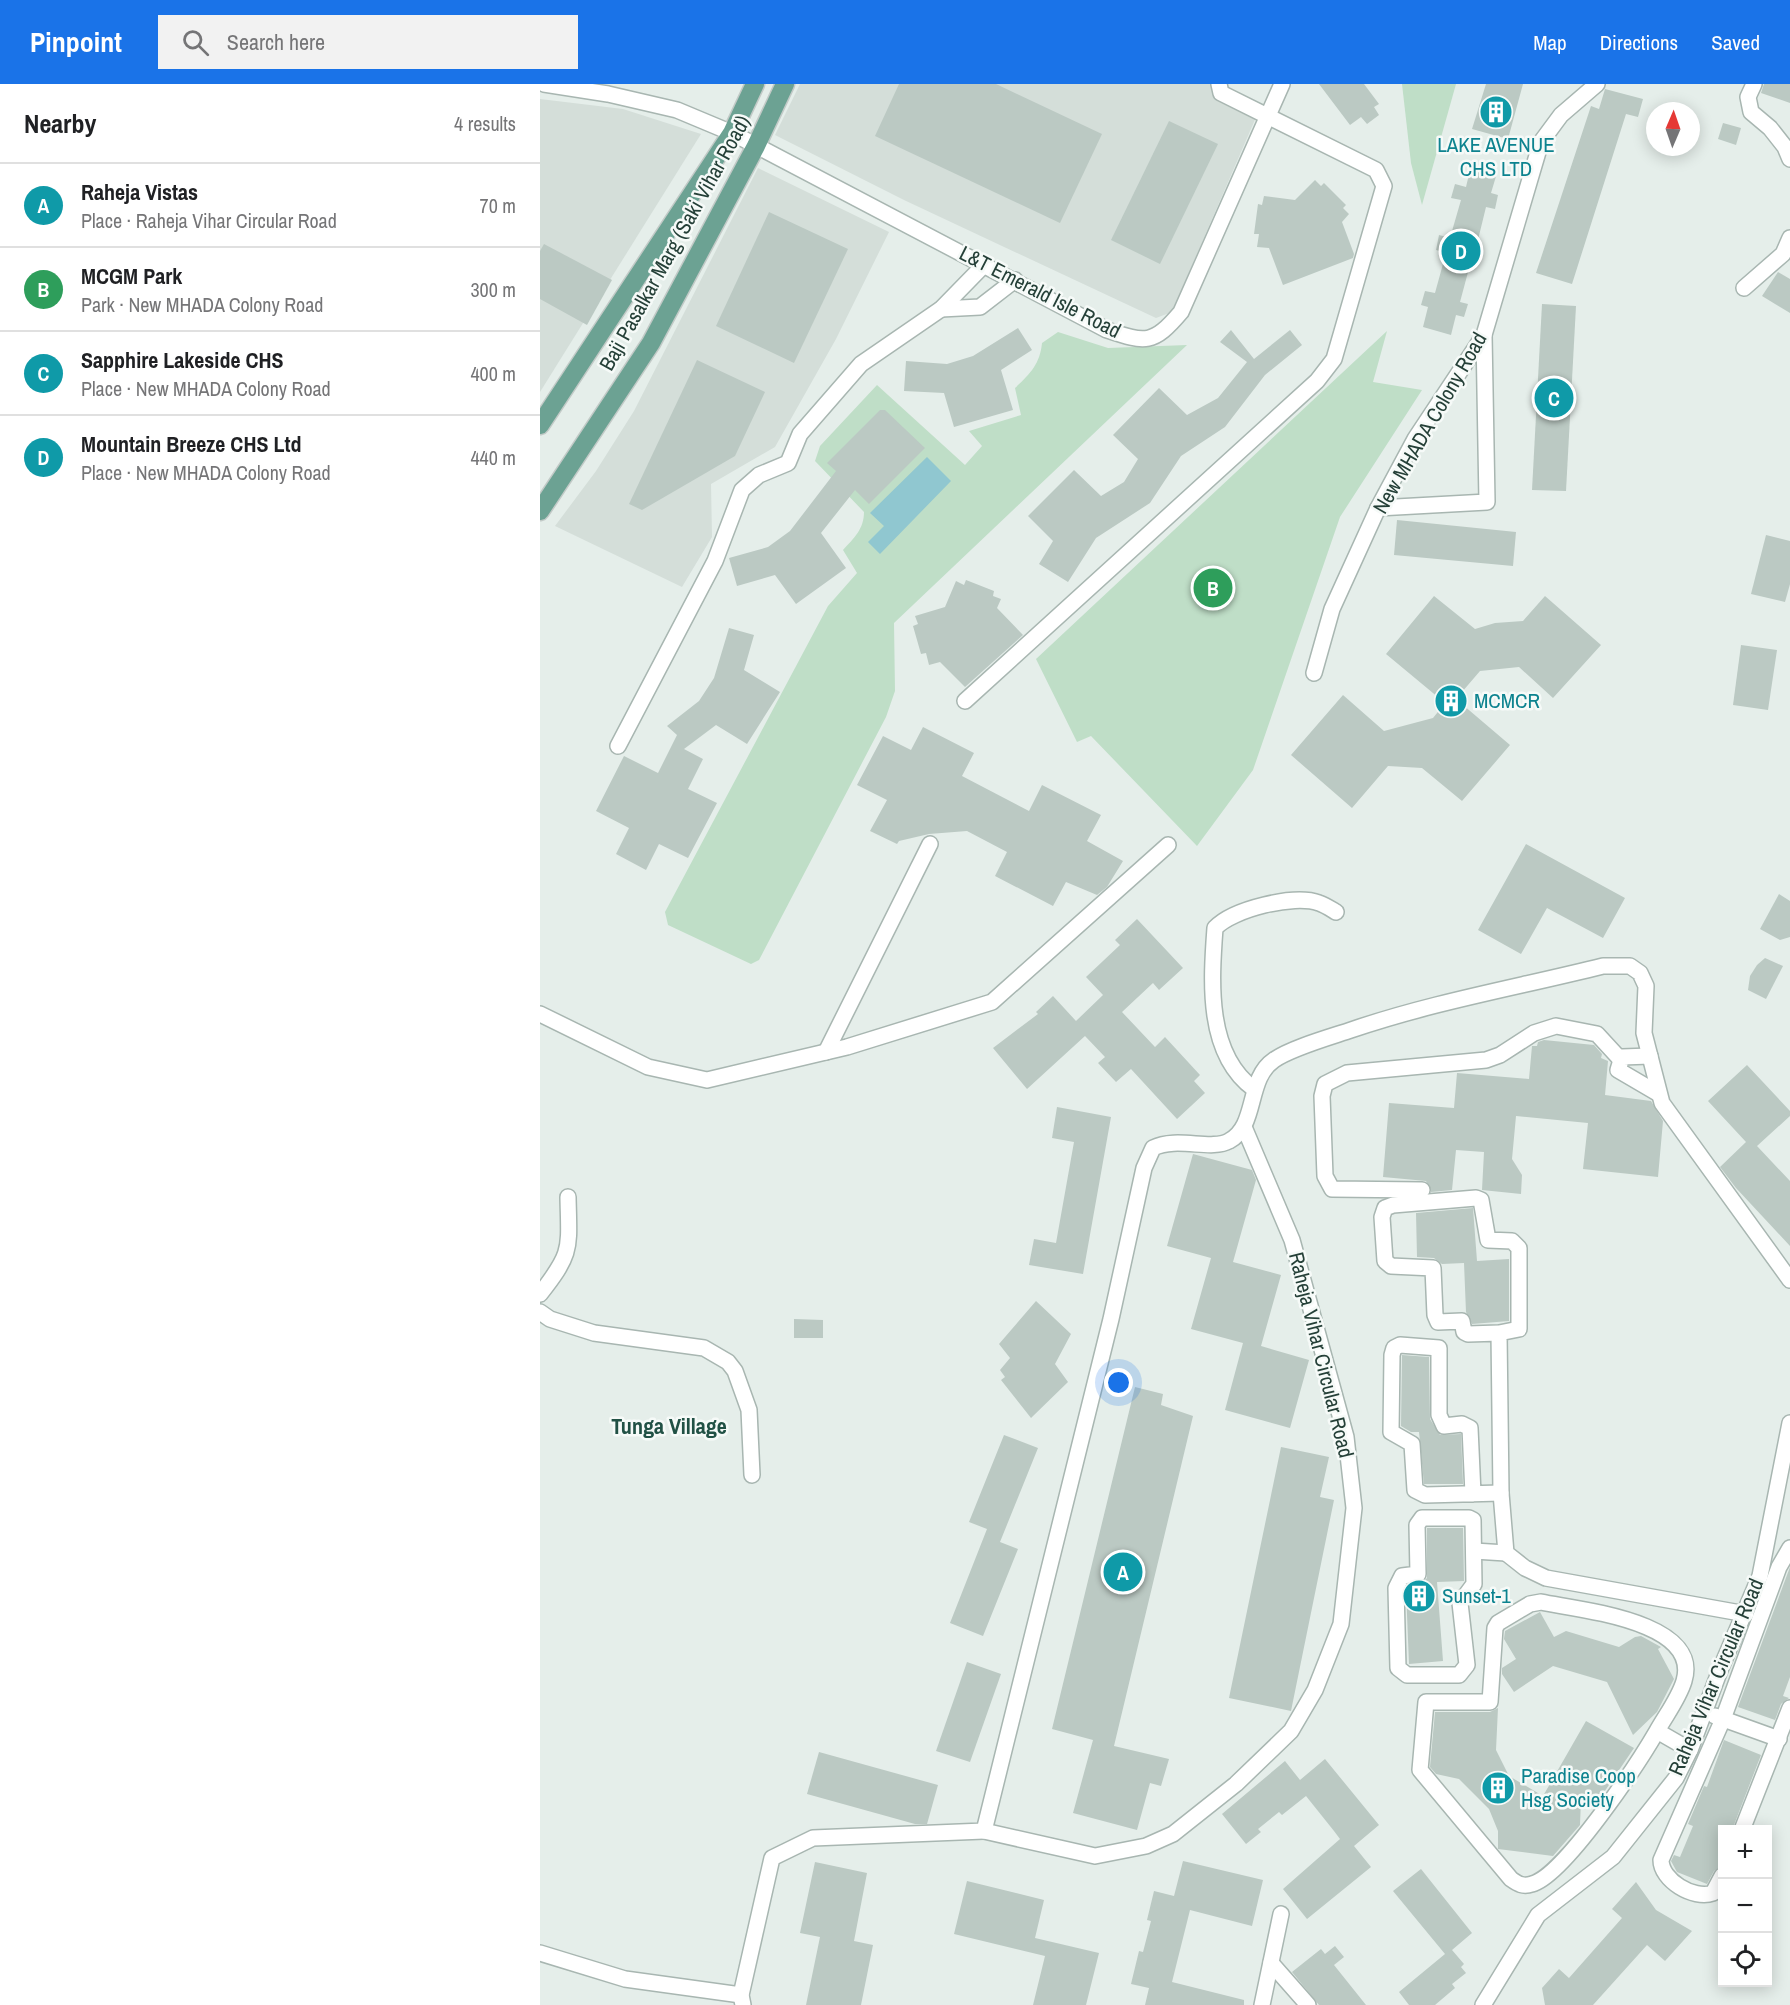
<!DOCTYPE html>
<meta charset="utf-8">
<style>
:root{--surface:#fff;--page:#f2f2f2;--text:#202124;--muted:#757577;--line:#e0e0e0;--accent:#1a73e8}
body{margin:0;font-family:"Archivo Narrow",sans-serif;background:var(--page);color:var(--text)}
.controls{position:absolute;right:18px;bottom:18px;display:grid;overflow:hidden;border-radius:0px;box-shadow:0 3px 15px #0003}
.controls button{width:54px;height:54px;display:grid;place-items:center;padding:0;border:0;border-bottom:2px solid var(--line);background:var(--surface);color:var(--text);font:30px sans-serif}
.compass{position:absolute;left:1106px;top:18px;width:54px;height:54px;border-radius:50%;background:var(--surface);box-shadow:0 3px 15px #0003;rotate:2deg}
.you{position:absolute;left:579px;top:1299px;width:21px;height:21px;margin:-15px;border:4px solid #fff;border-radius:50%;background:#1a73e8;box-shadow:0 0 0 9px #1a73e833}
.badge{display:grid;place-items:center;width:39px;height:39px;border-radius:50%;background:var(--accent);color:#fff;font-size:20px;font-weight:700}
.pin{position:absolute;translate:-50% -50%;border:3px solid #fff;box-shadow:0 2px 6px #0006}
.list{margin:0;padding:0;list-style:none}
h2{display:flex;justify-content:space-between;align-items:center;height:78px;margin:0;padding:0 24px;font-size:26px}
h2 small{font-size:20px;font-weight:400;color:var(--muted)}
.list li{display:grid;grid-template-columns:39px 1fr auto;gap:18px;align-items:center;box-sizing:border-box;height:84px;padding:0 24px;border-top:2px solid var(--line)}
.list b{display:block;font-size:22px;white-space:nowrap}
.list p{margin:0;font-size:20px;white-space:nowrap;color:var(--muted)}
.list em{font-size:20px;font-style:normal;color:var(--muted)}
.icon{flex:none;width:33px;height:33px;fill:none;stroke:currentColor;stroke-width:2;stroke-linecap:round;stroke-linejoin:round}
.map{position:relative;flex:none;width:1250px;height:1921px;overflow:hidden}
header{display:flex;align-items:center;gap:36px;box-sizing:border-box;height:84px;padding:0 30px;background:var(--accent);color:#fff}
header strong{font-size:28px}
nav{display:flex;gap:33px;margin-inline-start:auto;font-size:21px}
.search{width:420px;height:54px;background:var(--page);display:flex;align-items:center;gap:15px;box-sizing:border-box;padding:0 21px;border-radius:0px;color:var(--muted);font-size:22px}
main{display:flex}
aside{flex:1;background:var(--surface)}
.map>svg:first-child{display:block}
.built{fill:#d4ded9}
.green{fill:#bfdec7}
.water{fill:#90c7d0}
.building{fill:#bbc9c3}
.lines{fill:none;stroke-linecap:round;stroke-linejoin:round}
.street-casing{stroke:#a8b6b1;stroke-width:18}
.primary-casing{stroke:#c2cac7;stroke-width:21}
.street{stroke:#fff;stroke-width:15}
.primary{stroke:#6ca293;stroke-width:18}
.labels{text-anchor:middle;stroke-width:5;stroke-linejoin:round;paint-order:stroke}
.culture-label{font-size:21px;fill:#0d838f;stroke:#f6faf8;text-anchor:start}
.street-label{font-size:21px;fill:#254038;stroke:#f6faf8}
.neighbourhood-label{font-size:22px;font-weight:bold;fill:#215145;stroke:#f6faf8}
</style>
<header>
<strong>Pinpoint</strong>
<div class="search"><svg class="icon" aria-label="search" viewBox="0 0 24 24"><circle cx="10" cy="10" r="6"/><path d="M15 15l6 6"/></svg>Search here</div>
<nav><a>Map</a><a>Directions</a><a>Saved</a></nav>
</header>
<main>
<aside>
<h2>Nearby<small>4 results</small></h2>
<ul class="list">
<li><span class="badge" style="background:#0f9aa8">A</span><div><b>Raheja Vistas</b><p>Place · Raheja Vihar Circular Road</p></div><em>70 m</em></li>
<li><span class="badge" style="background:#2e9e5b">B</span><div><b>MCGM Park</b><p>Park · New MHADA Colony Road</p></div><em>300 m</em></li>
<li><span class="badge" style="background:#0f9aa8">C</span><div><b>Sapphire Lakeside CHS</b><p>Place · New MHADA Colony Road</p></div><em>400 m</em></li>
<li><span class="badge" style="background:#0f9aa8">D</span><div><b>Mountain Breeze CHS Ltd</b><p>Place · New MHADA Colony Road</p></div><em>440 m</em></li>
</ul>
</aside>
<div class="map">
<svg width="1250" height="1921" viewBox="0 0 1250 1921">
<rect width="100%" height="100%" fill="#e5eeea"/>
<g class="built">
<polygon points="260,0 681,0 720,24 632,228 616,234 364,116 235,51"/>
<polygon points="0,15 83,25 161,50 0,308"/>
<polygon points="218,84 349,148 296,255 235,363 171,400 172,453 142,503 15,442 56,387 94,327"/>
</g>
<g class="green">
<polygon points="862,0 916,0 882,121 871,79"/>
<polygon points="847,247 833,298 882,306 800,433 713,686 657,762 551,652 537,658 496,575"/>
<path d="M518 248 568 264 647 261 354 539 355 607 346 633 219 876 211 880 128 841 125 828 288 522 317 489 303 466C314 454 324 445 324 428L275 377 280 362 337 301 425 381 442 362 429 347 481 331 475 304C490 290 500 280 502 259Z"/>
</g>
<polygon class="water" points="387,373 411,397 340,470 328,458 344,442 330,429"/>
<g class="building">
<polygon points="359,0 456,0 562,50 520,139 335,52"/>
<polygon points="779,0 824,0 839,20 834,23 839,31 827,40 821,33 810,41"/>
<polygon points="946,0 983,0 968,55 932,45"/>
<polygon points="1224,0 1250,0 1250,19 1221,9"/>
<polygon points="1065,5 1103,15 1098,33 1086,30 1032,200 996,189 1051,22 1059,25"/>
<polygon points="629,37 678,60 620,180 571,156"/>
<polygon points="1183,39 1201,44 1196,61 1178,55"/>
<polygon points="931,82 957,89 951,109 958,111 955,125 946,123 936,164 942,165 939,179 931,177 920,218 928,220 924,233 916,231 911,251 883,243 888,223 881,221 885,207 895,209 906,169 896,166 899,151 910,154 921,116 911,114 915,100 926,103"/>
<polygon points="775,96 781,102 784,99 806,121 803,124 809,130 802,138 814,170 813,174 743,201 729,164 717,163 719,150 714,150 718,120 722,121 724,112 755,116"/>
<polygon points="229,128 308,165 254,279 176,242"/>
<polygon points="4,160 72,196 47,241 0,215 0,167"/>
<polygon points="1238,188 1250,195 1250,229 1222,212"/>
<polygon points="1002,220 1036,222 1026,407 992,406"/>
<polygon points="478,244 492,266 461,286 473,326 414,343 404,309 364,307 366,277 407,280 433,272"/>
<polygon points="691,246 714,275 750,246 762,261 725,291 685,343 641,372 610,419 556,454 528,498 499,480 513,457 488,432 534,386 561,412 584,398 598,375 573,351 619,304 647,331 678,314 707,278 680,258"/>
<polygon points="157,276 225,308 195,372 102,426 89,420"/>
<polygon points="340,326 345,326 385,364 329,420 315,406 281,449 306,484 256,520 235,491 197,502 189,474 228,463 250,447 296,387 287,379"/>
<polygon points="857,436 976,448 973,482 854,471"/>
<polygon points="1226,451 1250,457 1250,500 1245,518 1211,510"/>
<polygon points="426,496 454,507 453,512 461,515 457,524 483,551 425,603 400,578 389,581 386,569 381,570 373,542 378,540 375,532 405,523 416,497 424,501"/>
<polygon points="894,512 935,545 955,539 983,537 1005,512 1061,561 1013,614 979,583 940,587 916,615 970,661 922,717 882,684 848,682 812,724 751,671 803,611 844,647 893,634 905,619 846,570"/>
<polygon points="189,544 214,551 204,586 240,608 207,660 176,641 144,665 163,675 148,705 177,719 148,774 119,760 106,786 76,770 89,744 56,727 84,672 118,689 137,651 127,642 159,617 174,594"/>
<polygon points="1201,561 1237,566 1228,626 1193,621"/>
<polygon points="383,643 434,669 422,692 489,727 502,701 561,731 547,757 583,777 567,803 557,811 526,798 513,822 455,792 467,768 427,747 389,750 359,757 357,760 330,747 347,716 317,701 343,652 371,666"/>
<polygon points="986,760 1085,814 1063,854 1007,824 981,870 938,846"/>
<polygon points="1239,810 1250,817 1250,853 1240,856 1220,845"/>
<polygon points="597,835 643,884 619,906 613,899 582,928 615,963 625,953 660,991 654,997 665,1009 637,1035 591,985 576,998 558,979 565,973 545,952 487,1005 453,964 498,930 496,928 513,912 536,937 563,911 546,893 580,861 575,856"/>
<polygon points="1225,874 1243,882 1226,915 1208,906 1210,892 1217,881"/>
<polygon points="1004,956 1054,961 1062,970 1061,974 1068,977 1065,1011 1111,1017 1123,1037 1118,1093 1043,1085 1048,1039 976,1032 972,1075 982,1091 981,1110 942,1106 944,1068 916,1066 912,1106 891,1108 886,1097 843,1093 849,1019 914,1024 917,989 989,995 992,962 997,962 998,958"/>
<polygon points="1207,981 1250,1027 1250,1032 1217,1062 1250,1097 1250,1162 1196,1104 1180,1083 1206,1058 1168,1017"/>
<polygon points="517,1023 571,1033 543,1190 489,1181 494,1155 516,1159 534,1058 512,1054"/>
<polygon points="653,1070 712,1086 716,1096 693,1178 741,1191 721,1262 769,1276 750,1344 685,1326 703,1259 651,1245 671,1174 627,1162"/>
<polygon points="933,1124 937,1177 969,1175 969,1237 932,1240 926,1228 924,1179 902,1180 894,1174 877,1173 876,1129"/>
<polygon points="496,1217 531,1250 515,1280 528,1298 491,1334 461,1296 465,1293 460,1286 470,1274 459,1260"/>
<polygon points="254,1235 283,1236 283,1254 254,1254"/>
<polygon points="862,1271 889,1273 890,1335 900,1351 921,1350 923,1400 884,1400 879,1348 871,1348 861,1342"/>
<polygon points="595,1303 623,1310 621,1321 653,1332 574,1662 629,1675 621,1702 610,1699 597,1746 533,1729 553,1656 512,1645"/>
<polygon points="464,1351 498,1364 460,1458 478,1465 443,1552 410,1539 447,1445 429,1438"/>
<polygon points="741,1363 789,1373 780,1413 794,1416 751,1627 689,1614"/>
<polygon points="887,1444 923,1444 924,1497 897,1498 903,1577 869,1580 866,1506 868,1501 883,1498 887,1494"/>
<polygon points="1250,1483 1250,1593 1243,1612 1249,1614 1241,1620 1235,1636 1198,1623"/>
<polygon points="1000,1528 1014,1553 1026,1547 1079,1563 1095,1553 1101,1552 1121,1563 1118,1565 1134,1595 1117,1628 1093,1651 1067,1598 1013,1582 974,1608 962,1590 962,1584 976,1575 964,1555 965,1547"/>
<polygon points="427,1578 461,1590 430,1678 396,1667"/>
<polygon points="958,1624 956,1666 969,1692 1003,1712 1046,1637 1094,1664 1054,1723 1041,1715 1040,1741 1013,1772 958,1765 958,1747 949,1725 919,1695 896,1690 890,1683 895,1628 950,1628"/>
<polygon points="1184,1656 1221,1671 1192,1746 1182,1746 1182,1782 1174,1787 1167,1800 1137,1788 1131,1777 1134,1771 1140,1773 1153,1742 1148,1740 1164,1702 1167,1703"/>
<polygon points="279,1668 398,1701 387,1740 375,1740 267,1710"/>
<polygon points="785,1675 839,1741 814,1762 831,1783 767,1835 743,1805 800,1755 794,1747 766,1712 742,1731 739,1728 718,1745 721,1748 706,1760 682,1730 745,1677 760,1696"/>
<polygon points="643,1777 723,1796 712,1842 650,1826 632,1898 704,1916 704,1921 605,1921 609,1904 591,1900 599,1867 603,1868 611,1837 607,1836 614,1807 634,1812"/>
<polygon points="275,1778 327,1789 314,1857 333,1861 321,1921 266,1921 280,1853 260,1849"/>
<polygon points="881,1785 932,1849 912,1866 924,1880 921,1883 926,1889 912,1900 915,1904 895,1921 869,1921 859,1908 905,1870 853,1807"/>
<polygon points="427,1797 504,1816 495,1854 559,1869 546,1921 493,1921 505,1872 414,1850"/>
<polygon points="1096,1798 1116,1826 1152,1847 1125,1877 1107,1861 1053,1921 1005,1921 1002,1904 1019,1885 1029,1894 1082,1834 1072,1825"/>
<polygon points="795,1862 804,1873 794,1881 826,1921 779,1921 752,1888 781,1865 785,1870"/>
</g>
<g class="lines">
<g class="street-casing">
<g id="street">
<path d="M4 0 68 10 137 26 192 49 567 246C606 259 613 261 641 228L742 0"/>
<polyline points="1214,0 1208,13 1211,28 1230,44 1245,63 1250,75"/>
<polyline points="1204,204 1243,170 1250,154"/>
<polyline points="401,225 440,223 475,196"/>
<polyline points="838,424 947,418 944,251"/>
<polyline points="774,589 792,525 838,424 875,355 944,251 1001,58 1021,31 1057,0"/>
<polyline points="425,617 777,297 794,275 844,102 836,86 681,9 679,0"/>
<polyline points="78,662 175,477 202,406 219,391 248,379 260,350 321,280 401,225 445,180"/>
<polyline points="0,930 108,983 167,996 307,963 452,918 628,761"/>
<polyline points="286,968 390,760"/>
<polyline points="1110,972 1082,973 1078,986 1119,1010"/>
<path d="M714 1005C666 970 671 898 675 844 693 825 754 810 779 819 785 821 791 825 796 828"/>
<polyline points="882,1106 792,1105 785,1092 782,1012 785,1000 807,989 946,976 960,971 994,949 1016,942 1057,950 1080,975"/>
<path d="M0 1210C33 1168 29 1165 28 1113"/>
<polyline points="0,1228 10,1235 54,1249 164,1264 188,1278 195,1287 209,1326 212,1391"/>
<polyline points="959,1249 979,1245 979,1164 972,1157 948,1156 941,1116 936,1114 853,1121 845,1124 842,1133 845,1177 851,1182 893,1184 895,1231 898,1238 922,1237 924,1248 928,1250 959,1249 961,1409 966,1469 985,1484 1006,1494 1206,1530"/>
<polyline points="933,1410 930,1344 922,1340 904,1342 899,1331 899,1264 860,1261 854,1264 852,1271 851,1348 872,1360 875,1406 885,1411 961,1409"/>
<polygon points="882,1434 929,1434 933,1436 934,1500 920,1519 927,1581 919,1591 867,1591 858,1584 856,1504 862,1492 878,1490 877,1441"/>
<polyline points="934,1467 966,1469"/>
<polyline points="1175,1632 1239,1655"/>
<path d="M1117 1647C1126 1631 1139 1614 1144 1597 1162 1537 1039 1526 1001 1518L990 1520 958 1539 955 1544 950 1618H886L880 1686 971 1795C978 1800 983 1803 992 1800 1024 1792 1099 1678 1117 1647L1150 1666"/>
<polyline points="1202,1746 1250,1624"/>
<polyline points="444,1747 555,1772 606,1762 633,1750 696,1700 751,1647 775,1606 801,1540 814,1424 806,1353 752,1156 704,1043"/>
<path d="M1182 1792 1173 1809C1153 1816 1121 1796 1121 1776L1183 1635 1239 1483 1250 1464"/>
<polyline points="0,1869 85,1895 201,1911"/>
<polyline points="731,1879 768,1921"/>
<path d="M203 1921 201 1911 232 1774 273 1754 444 1747 571 1235 604 1084 613 1064C637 1052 671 1067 689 1057 718 1042 706 995 734 976 751 964 790 953 811 946 893 918 979 903 1063 882H1090L1100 889 1106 902 1104 949 1122 1019 1250 1196"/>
<polyline points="722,1921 741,1830"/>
<polyline points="943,1921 998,1831 1073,1773 1136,1694 1150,1666 1180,1586 1220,1492 1250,1339"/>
</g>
</g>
<g class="primary-casing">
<g id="primary">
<polyline points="0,341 192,49 215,0"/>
<polyline points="0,427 111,259 216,62 245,0"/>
</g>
</g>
<use href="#street" class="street"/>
<use href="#primary" class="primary"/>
</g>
<defs>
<g id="building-disc" transform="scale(1.725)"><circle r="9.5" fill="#0f9aa8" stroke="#f6faf8"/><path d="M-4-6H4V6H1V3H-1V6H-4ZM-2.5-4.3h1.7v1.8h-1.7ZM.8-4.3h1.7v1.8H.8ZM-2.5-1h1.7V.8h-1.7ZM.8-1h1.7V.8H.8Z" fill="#fff"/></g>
</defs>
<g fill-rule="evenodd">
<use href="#building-disc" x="956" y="28"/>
<use href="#building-disc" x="911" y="617"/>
<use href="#building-disc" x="879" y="1512"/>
<use href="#building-disc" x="958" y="1704"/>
</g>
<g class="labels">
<g class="culture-label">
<text x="956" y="68" text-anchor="middle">LAKE AVENUE<tspan x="956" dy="24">CHS LTD</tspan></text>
<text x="934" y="624">MCMCR</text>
<text x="902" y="1519">Sunset-1</text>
<text x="981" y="1699">Paradise Coop<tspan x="981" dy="24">Hsg Society</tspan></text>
</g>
<g class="street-label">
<text transform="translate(135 159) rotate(-61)" y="7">Baji Pasalkar Marg (Saki Vihar Road)</text>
<text transform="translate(500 208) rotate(27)" y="7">L&amp;T Emerald Isle Road</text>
<text transform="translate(890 339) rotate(-60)" y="7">New MHADA Colony Road</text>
<text transform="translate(781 1271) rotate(76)" y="7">Raheja Vihar Circular Road</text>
<text transform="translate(1176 1593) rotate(-67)" y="7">Raheja Vihar Circular Road</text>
</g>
<g class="neighbourhood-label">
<text x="129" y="1350">Tunga Village</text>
</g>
</g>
</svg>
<div class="controls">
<button>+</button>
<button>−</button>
<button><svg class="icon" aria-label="locate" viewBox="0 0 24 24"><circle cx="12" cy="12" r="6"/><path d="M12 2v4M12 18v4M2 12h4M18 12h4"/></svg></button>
</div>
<svg class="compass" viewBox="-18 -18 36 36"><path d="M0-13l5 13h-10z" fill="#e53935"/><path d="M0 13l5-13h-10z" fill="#757577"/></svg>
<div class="you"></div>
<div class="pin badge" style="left:583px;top:1488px;background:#0f9aa8">A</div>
<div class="pin badge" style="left:673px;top:504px;background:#2e9e5b">B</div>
<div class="pin badge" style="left:1014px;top:314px;background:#0f9aa8">C</div>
<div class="pin badge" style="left:921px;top:167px;background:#0f9aa8">D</div>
</div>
</main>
